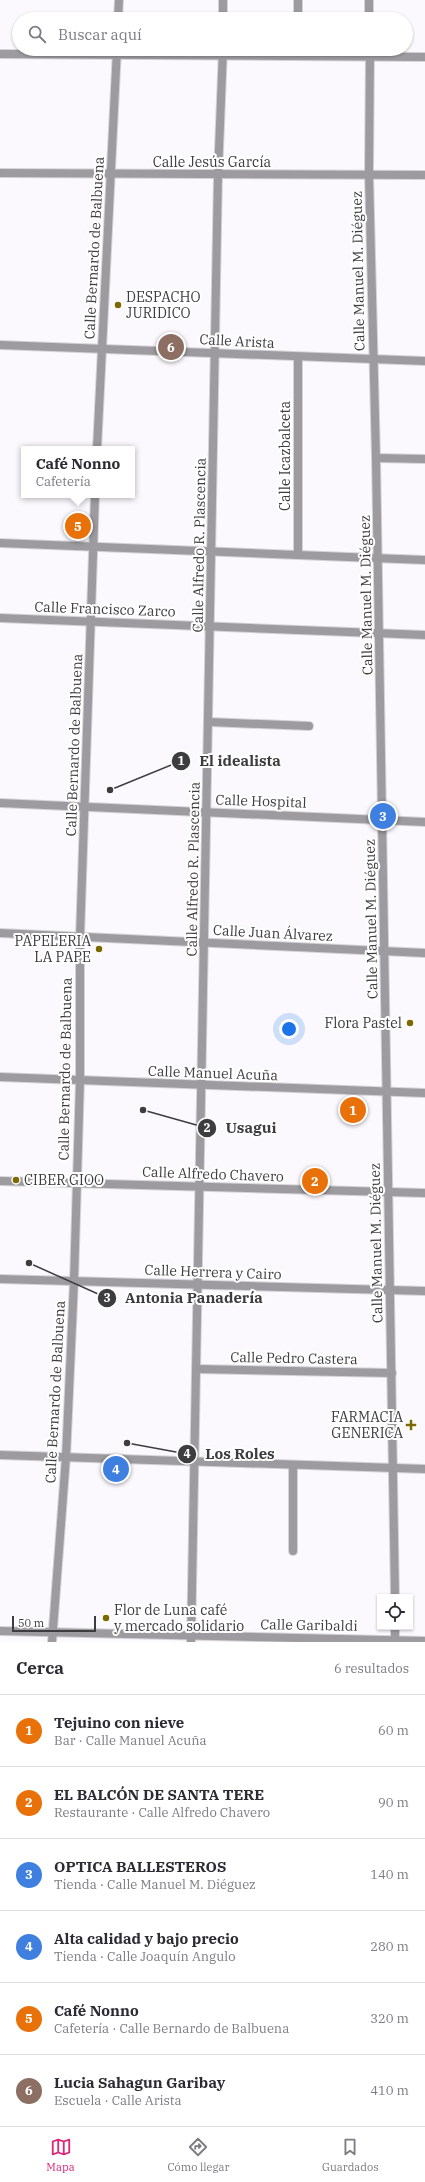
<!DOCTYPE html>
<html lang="es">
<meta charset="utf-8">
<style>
:root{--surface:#fff;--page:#f2f2f3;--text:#2b2b33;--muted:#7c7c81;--line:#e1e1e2;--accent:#db2777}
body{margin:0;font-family:"IBM Plex Serif",serif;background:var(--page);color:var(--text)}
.controls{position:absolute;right:12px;bottom:12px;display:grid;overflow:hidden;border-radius:0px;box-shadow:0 1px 3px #0004}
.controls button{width:36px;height:36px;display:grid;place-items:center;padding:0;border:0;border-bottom:1px solid var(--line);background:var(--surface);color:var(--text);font:20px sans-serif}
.scale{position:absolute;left:12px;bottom:10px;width:84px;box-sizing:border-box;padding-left:4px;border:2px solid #3d3c3f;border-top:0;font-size:11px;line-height:14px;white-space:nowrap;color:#3d3c3f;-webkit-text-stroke:3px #fff;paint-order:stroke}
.you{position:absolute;left:289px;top:1029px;width:14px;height:14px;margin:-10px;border:3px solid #fff;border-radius:50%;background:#1a73e8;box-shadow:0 0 0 6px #1a73e833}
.badge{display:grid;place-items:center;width:26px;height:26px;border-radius:50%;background:var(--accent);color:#fff;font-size:13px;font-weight:700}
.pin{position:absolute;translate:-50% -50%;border:2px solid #fff;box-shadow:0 1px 4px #0006}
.popup{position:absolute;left:21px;top:446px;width:114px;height:52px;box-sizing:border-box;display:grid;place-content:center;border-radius:0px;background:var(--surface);filter:drop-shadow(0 1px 3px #0005);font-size:13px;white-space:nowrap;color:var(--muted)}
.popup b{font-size:15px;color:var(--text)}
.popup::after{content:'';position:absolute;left:50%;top:100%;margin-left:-8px;border:8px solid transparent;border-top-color:var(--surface)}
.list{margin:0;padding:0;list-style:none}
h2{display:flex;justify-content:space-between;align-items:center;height:52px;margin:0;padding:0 16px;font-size:17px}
h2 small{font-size:13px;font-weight:400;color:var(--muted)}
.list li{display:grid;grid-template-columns:26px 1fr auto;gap:12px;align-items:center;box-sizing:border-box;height:72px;padding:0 16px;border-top:1px solid var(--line)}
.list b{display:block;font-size:15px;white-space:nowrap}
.list p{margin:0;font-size:13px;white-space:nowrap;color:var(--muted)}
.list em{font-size:13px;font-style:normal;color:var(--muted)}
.icon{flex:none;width:22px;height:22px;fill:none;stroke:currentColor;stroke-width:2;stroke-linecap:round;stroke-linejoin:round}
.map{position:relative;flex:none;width:425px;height:1642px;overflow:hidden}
.search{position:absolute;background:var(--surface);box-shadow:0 1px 3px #0004;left:12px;right:12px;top:12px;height:44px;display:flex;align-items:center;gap:10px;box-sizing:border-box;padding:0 14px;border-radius:22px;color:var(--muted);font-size:15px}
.sheet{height:484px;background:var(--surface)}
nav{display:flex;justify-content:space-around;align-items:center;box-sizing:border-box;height:56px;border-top:1px solid var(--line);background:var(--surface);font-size:11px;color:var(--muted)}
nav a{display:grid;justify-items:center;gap:2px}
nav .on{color:var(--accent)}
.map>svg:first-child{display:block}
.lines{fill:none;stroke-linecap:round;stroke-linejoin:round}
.minor-casing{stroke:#d5d3d8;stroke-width:10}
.tertiary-casing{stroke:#d5d3d8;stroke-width:10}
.minor{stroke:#9d9b9f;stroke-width:8}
.tertiary{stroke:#9d9b9f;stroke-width:8}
.poi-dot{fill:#7c6900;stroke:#fff;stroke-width:1.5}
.labels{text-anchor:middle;stroke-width:4;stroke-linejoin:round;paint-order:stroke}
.street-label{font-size:14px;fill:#3d3c3f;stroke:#fff}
.poi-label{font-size:14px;fill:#3d3c3f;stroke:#fff;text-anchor:start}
.leader{fill:none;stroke:#3d3c3f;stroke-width:1.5}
.callout-dot{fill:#3d3c3f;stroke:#fff;stroke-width:1.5}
.mark-label{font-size:12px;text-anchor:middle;font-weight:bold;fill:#fff}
.callout-label{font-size:15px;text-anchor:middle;font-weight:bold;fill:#3d3c3f;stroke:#fff;stroke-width:4;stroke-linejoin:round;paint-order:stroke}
</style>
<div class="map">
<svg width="425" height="1642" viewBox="0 0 425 1642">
<rect width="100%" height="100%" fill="#fbf9fe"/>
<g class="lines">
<g class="minor-casing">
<g id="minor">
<polyline points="298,0 298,19"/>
<polyline points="369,0 369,19"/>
<polyline points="118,19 119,0"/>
<polyline points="223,19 223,0"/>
<polyline points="370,49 369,174 376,458 395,1597"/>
<polyline points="0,345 425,361"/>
<polyline points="97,449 117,49"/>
<polyline points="376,458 425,459"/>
<polyline points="0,543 425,560"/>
<polyline points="298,555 298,357"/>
<polyline points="0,618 425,635"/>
<polyline points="209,722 309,726"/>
<polyline points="0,803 425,822"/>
<polyline points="0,933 425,953"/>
<polyline points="0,1077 425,1093"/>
<polyline points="0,1181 425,1193"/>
<polyline points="0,1279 425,1291"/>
<polyline points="197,1369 392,1373"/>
<polyline points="0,1455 425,1469"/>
<polyline points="293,1465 293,1551"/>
<polyline points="395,1627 395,1642"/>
<polyline points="0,1631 425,1641"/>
<polyline points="52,1642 66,1457 74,1281 80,1080 80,937 95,495"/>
<polyline points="191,1642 218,175 223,49"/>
</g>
</g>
<g class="tertiary-casing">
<g id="tertiary">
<polyline points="0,54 425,57"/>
<polyline points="0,173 425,175"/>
</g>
</g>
<use href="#minor" class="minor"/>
<use href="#tertiary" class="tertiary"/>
</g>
<g class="poi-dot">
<circle cx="118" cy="305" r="4"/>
<circle cx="99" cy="949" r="4"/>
<circle cx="410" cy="1023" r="4"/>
<circle cx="16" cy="1180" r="4"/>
<path d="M409 1419h4v4h4v4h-4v4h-4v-4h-4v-4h4z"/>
<circle cx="106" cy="1618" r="4"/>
</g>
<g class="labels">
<g class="street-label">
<text x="212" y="167">Calle Jesús García</text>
<text transform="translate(94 248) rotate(-87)" y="5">Calle Bernardo de Balbuena</text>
<text transform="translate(358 271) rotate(-91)" y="5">Calle Manuel M. Diéguez</text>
<text transform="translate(237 341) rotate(3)" y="5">Calle Arista</text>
<text transform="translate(285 456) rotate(-90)" y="5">Calle Icazbalceta</text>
<text transform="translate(199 545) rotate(-89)" y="5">Calle Alfredo R. Plascencia</text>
<text transform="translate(366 595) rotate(-91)" y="5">Calle Manuel M. Diéguez</text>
<text transform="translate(105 609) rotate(2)" y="5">Calle Francisco Zarco</text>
<text transform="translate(74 745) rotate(-88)" y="5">Calle Bernardo de Balbuena</text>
<text transform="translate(261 801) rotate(2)" y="5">Calle Hospital</text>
<text transform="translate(193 869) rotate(-89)" y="5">Calle Alfredo R. Plascencia</text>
<text transform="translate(371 919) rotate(-91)" y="5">Calle Manuel M. Diéguez</text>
<text transform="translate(273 933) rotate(3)" y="5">Calle Juan Álvarez</text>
<text transform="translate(65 1069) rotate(-89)" y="5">Calle Bernardo de Balbuena</text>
<text transform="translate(213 1073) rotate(2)" y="5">Calle Manuel Acuña</text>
<text transform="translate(213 1174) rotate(2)" y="5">Calle Alfredo Chavero</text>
<text transform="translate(376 1243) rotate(-91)" y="5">Calle Manuel M. Diéguez</text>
<text transform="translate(213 1272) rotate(2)" y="5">Calle Herrera y Cairo</text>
<text transform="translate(294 1358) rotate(1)" y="5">Calle Pedro Castera</text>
<text transform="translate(55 1392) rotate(-87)" y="5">Calle Bernardo de Balbuena</text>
<text transform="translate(309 1625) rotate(1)" y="5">Calle Garibaldi</text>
</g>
<g class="poi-label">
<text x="126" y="302">DESPACHO<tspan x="126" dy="16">JURIDICO</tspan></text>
<text x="91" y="946" text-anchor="end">PAPELERIA<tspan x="91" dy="16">LA PAPE</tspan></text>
<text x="402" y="1028" text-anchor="end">Flora Pastel</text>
<text x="24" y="1185">CIBER GIOO</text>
<text x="403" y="1422" text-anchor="end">FARMACIA<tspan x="403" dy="16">GENERICA</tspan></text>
<text x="114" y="1615">Flor de Luna café<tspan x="114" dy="16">y mercado solidario</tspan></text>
</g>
</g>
<path class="leader" d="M110 790L181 761M143 1110L207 1128M29 1263L107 1298M127 1443L187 1454"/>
<g class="callout-dot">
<circle cx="110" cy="790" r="4"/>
<circle cx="143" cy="1110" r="4"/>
<circle cx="29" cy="1263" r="4"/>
<circle cx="127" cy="1443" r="4"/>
<circle cx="181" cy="761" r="10"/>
<circle cx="207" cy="1128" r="10"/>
<circle cx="107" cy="1298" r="10"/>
<circle cx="187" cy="1454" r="10"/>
</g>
<g class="mark-label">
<text x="181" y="765">1</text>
<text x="207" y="1132">2</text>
<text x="107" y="1302">3</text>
<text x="187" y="1458">4</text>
</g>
<g class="callout-label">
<text x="240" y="766">El idealista</text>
<text x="251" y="1133">Usagui</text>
<text x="194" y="1303">Antonia Panadería</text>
<text x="240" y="1459">Los Roles</text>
</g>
</svg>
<div class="controls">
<button><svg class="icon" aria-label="locate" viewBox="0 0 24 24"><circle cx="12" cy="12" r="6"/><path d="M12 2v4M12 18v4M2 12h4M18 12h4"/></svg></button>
</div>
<div class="scale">50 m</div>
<div class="you"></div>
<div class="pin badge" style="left:353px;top:1110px;background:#e8710a">1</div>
<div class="pin badge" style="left:315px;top:1181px;background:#e8710a">2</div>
<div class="pin badge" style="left:383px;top:816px;background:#3f7fe0">3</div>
<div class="pin badge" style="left:116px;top:1469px;background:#3f7fe0">4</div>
<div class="pin badge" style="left:78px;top:526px;background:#e8710a">5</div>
<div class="popup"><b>Café Nonno</b>Cafetería</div>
<div class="pin badge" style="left:171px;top:347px;background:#8d6e63">6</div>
<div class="search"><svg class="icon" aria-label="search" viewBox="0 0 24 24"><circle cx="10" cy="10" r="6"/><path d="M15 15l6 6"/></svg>Buscar aquí</div>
</div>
<section class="sheet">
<h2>Cerca<small>6 resultados</small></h2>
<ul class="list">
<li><span class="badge" style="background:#e8710a">1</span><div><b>Tejuino con nieve</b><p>Bar · Calle Manuel Acuña</p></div><em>60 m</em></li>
<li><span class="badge" style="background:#e8710a">2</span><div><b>EL BALCÓN DE SANTA TERE</b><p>Restaurante · Calle Alfredo Chavero</p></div><em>90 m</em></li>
<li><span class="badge" style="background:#3f7fe0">3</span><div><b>OPTICA BALLESTEROS</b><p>Tienda · Calle Manuel M. Diéguez</p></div><em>140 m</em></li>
<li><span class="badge" style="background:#3f7fe0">4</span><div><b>Alta calidad y bajo precio</b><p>Tienda · Calle Joaquín Angulo</p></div><em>280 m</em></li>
<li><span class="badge" style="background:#e8710a">5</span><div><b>Café Nonno</b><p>Cafetería · Calle Bernardo de Balbuena</p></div><em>320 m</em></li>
<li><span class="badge" style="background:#8d6e63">6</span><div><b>Lucia Sahagun Garibay</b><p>Escuela · Calle Arista</p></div><em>410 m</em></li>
</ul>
</section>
<nav>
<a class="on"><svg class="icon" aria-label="map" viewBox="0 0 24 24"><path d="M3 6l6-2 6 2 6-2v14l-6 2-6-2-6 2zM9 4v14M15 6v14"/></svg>Mapa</a>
<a><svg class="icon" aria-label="directions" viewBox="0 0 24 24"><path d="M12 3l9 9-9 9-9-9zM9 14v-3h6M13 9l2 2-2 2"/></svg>Cómo llegar</a>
<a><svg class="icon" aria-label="saved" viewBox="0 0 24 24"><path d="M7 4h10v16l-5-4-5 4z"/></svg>Guardados</a>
</nav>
